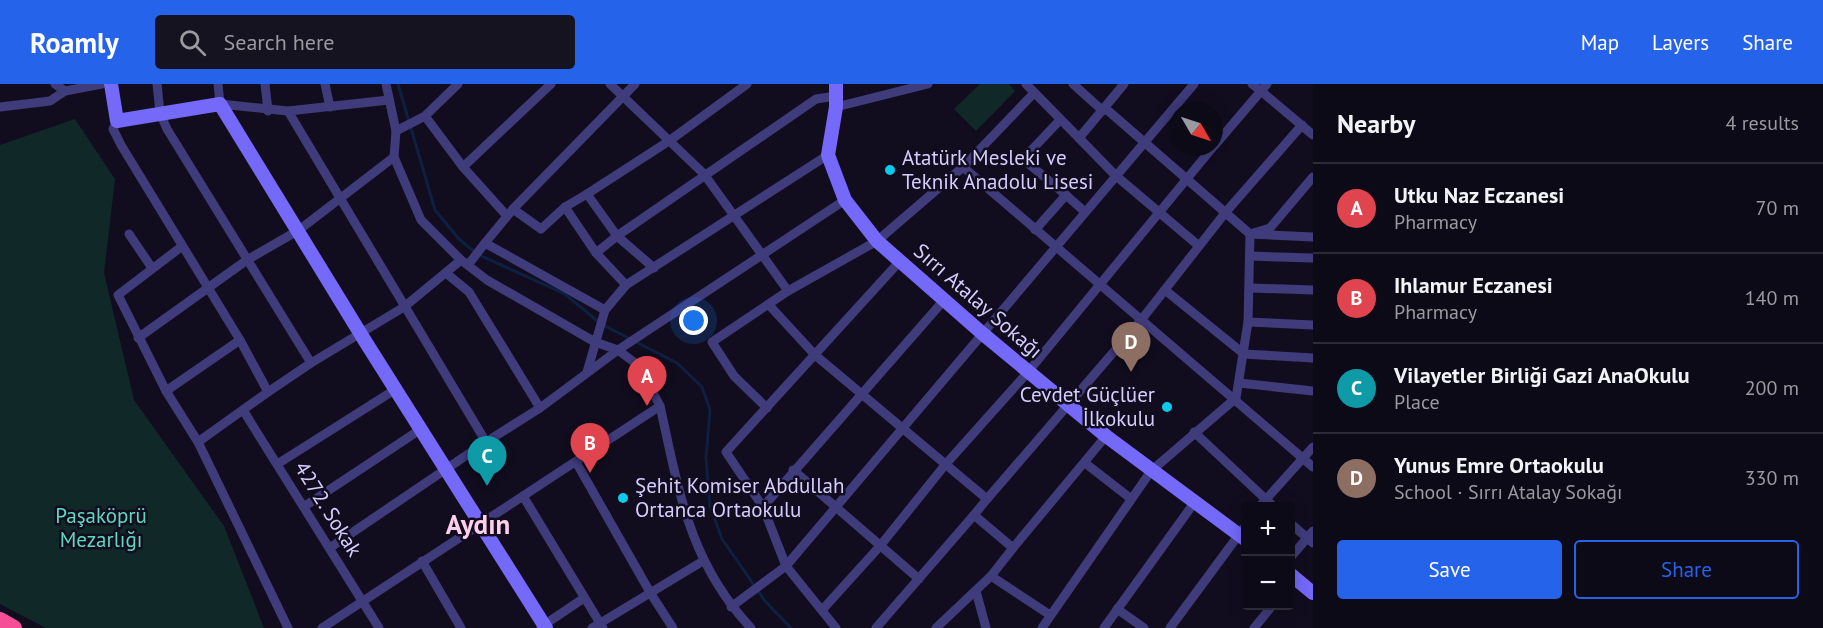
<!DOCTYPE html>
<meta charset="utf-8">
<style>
:root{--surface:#0d0a17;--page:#161320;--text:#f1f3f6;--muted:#9a9aa1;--line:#2d2b36;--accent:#2563eb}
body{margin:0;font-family:"PT Sans",sans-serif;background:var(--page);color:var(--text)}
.controls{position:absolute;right:18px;bottom:18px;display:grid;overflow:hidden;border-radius:6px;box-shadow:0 3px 15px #0003}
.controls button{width:54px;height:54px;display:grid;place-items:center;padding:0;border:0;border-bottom:2px solid var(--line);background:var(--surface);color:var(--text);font:30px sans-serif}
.compass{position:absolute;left:1169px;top:18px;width:54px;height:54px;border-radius:50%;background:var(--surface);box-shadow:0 3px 15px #0003;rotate:129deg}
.you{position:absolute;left:694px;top:237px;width:21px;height:21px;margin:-15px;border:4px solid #fff;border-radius:50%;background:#1a73e8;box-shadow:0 0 0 9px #1a73e833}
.badge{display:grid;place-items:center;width:39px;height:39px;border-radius:50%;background:var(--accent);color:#fff;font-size:20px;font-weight:700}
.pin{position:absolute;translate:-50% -50px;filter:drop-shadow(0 2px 3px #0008)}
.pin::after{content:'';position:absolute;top:32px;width:21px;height:18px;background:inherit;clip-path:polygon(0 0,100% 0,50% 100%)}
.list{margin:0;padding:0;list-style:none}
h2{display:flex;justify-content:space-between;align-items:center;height:78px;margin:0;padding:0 24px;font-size:26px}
h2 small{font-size:20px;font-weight:400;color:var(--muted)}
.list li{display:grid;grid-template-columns:39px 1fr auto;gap:18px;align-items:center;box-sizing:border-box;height:90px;padding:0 24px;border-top:2px solid var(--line)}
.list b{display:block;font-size:22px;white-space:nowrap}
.list p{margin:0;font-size:20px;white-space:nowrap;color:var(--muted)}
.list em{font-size:20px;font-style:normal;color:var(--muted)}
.actions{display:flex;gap:12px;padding:18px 24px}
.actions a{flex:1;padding:14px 0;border:2px solid var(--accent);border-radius:6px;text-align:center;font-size:21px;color:var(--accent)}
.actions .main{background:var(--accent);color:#fff}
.icon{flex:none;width:33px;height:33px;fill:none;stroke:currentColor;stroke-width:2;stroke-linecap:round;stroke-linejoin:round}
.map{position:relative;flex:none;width:1313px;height:544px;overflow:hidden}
header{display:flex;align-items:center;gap:36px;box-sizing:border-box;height:84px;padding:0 30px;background:var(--accent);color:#fff}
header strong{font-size:28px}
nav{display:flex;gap:33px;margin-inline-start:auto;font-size:21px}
.search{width:420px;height:54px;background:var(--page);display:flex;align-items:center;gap:15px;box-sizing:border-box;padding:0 21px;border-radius:6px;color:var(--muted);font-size:22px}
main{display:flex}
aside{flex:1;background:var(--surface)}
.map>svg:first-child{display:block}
.green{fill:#112828}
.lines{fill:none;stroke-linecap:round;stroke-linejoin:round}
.stream{stroke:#0e2042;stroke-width:3}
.street{stroke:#403b7b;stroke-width:9}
.secondary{stroke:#7469f8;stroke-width:14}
.highway{stroke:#f64f97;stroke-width:16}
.poi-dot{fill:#0ccaeb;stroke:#110d1f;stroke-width:2}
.labels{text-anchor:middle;stroke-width:5;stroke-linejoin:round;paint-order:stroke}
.poi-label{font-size:21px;fill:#d5cefd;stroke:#110d1f;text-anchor:start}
.street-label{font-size:21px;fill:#d5cefd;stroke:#110d1f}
.park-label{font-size:21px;fill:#5ed8bf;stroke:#110d1f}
.district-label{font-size:27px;font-weight:bold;fill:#fdcfea;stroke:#110d1f}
</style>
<header>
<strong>Roamly</strong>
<div class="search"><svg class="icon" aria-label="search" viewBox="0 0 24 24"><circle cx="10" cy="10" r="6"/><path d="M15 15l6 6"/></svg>Search here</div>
<nav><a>Map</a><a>Layers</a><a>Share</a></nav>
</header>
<main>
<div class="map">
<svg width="1313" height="544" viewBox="0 0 1313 544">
<rect width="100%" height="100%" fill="#110d1f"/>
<g class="green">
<polygon points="980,0 1009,0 1015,7 976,47 954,25"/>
<polygon points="75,35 115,95 104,189 134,316 224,442 264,544 46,544 0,520 0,61"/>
</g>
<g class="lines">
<polyline class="stream" points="398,0 435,126 459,155 477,170 565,210 601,240 677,279 702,303 710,326 706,374 710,422 722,455 765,517 791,544"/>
<g class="street">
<polyline points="55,0 65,7 102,0"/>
<polyline points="157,0 160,29 167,45 311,279 268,308"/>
<polyline points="218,0 220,20 288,27 389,16"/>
<polyline points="265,0 268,27"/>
<polyline points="325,0 330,23"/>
<polyline points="610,0 704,90 788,207"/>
<polyline points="1026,0 1079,54"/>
<polyline points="1073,0 1103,27"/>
<polyline points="1124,0 1079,54 1115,91 1199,162"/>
<polyline points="1267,0 1261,7 1313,51"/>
<polyline points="0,23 50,17 65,7"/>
<polyline points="836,23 928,0"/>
<polyline points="1105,24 1250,150 1313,153"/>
<polyline points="288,27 486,358 331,463"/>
<polyline points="425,32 463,83 551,0"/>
<polyline points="1060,36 1023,75 1066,111"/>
<polyline points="117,37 113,45 121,61 240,256 268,308 198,358 288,544"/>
<polyline points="396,47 425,32 458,0"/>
<polyline points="1214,62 1261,7 1252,0"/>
<polyline points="463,83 507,132"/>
<polyline points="963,83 1313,383"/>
<polyline points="587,110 669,57 747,0"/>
<polyline points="565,123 596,169 626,201"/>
<polyline points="513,125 541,145 565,123 587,110 617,152 816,15 836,12"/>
<polyline points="1035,146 1066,111 1085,128"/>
<polyline points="129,150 152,184"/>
<polyline points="181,163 118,211 166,307 198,358"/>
<polyline points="596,169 617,152 654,184"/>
<polyline points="1250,172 1313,174"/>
<polyline points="468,181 485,159"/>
<polyline points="446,189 469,208 540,324"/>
<polyline points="1251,204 1313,206"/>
<polyline points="1165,206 1244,270 1313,274"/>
<polyline points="769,221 815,271 987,415 974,431 1013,464 1106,352"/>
<polyline points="605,226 626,201 828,71"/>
<polyline points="1248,238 1313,241"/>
<polyline points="138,254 247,176 299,146 394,73"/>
<polyline points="311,279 404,223 461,176"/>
<polyline points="587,288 605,226 485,159 513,125 635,0"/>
<polyline points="1239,299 1313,307"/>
<polyline points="166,307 240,256"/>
<path d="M660 322C679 407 689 478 751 544"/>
<polyline points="767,324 734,292 712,258 788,207 877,157 963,83 1034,9"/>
<polyline points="243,326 379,544"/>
<polyline points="1194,348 1273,422"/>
<polyline points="486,358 540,324 618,266 845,116"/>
<polyline points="576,378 651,510 673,544"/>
<polyline points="279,379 396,305"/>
<polyline points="1085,379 1130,414"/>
<polyline points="793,386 919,495"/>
<polyline points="523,412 603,544"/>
<polyline points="987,415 1142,235 1225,129 1302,41"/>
<polyline points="305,422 421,345"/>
<polyline points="1260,422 1313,363"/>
<polyline points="763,423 945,215"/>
<polyline points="1290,439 1313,459"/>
<polyline points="1290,474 1313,447"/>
<polyline points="422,477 461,544"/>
<polyline points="991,492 1050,531"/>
<polyline points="976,507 986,544"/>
<polyline points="731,523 786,482 1194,0"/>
<polyline points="823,525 880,462 945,381 1028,288 1213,63"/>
<polyline points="1117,525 1144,544"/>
<polyline points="541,543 584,514"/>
<polyline points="322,544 660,322 639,282 618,266 595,258 487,196 461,176 421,136 394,73 396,47 386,0"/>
<polyline points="592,544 703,477"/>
<polyline points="836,544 786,482 763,423 726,368 900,177"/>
<polyline points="876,544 974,431"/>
<polyline points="936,544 991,492 1013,464"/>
<polyline points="1042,544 1151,387 1236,314 1248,238 1250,150 1270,144 1313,93"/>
<polyline points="1104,544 1194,419"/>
<polyline points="1170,544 1246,441"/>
<polyline points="1254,544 1272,522"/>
</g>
<g class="secondary">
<polyline points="111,0 117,37 220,20 365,257 546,544"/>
<polyline points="836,0 836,23 828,71 845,116 877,157 983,250 1106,352 1246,456"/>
<polyline points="1290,490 1313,509"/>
</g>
<polyline class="highway" points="0,536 14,544"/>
</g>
<g class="poi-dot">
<circle cx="890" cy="86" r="6"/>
<circle cx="1167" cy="323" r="6"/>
<circle cx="623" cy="414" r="6"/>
</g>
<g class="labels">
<g class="poi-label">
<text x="902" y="81">Atatürk Mesleki ve<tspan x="902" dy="24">Teknik Anadolu Lisesi</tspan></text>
<text x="1155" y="318" text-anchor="end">Cevdet Güçlüer<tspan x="1155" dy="24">İlkokulu</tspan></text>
<text x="635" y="409">Şehit Komiser Abdullah<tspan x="635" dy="24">Ortanca Ortaokulu</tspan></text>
</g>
<g class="street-label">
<text transform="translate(978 217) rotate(41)" y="7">Sırrı Atalay Sokağı</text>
<text transform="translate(328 425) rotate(58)" y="7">4272. Sokak</text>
</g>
<g class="park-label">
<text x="101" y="439">Paşaköprü<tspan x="101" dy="24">Mezarlığı</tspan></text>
</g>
<g class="district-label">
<text x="478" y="450">Aydın</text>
</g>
</g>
</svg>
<div class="controls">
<button>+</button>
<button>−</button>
</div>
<svg class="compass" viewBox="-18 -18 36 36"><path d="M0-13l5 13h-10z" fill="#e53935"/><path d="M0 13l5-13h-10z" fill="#9a9aa1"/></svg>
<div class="you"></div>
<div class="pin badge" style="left:647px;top:322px;background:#e0444e">A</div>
<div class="pin badge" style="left:590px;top:389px;background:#e0444e">B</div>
<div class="pin badge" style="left:487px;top:402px;background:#0f9aa8">C</div>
<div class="pin badge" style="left:1131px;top:288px;background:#8d6e63">D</div>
</div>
<aside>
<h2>Nearby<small>4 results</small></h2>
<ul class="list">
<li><span class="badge" style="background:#e0444e">A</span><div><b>Utku Naz Eczanesi</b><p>Pharmacy</p></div><em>70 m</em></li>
<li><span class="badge" style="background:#e0444e">B</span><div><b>Ihlamur Eczanesi</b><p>Pharmacy</p></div><em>140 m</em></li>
<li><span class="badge" style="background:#0f9aa8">C</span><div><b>Vilayetler Birliği Gazi AnaOkulu</b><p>Place</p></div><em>200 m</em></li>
<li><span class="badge" style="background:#8d6e63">D</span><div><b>Yunus Emre Ortaokulu</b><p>School · Sırrı Atalay Sokağı</p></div><em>330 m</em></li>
</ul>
<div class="actions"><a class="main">Save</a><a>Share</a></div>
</aside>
</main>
